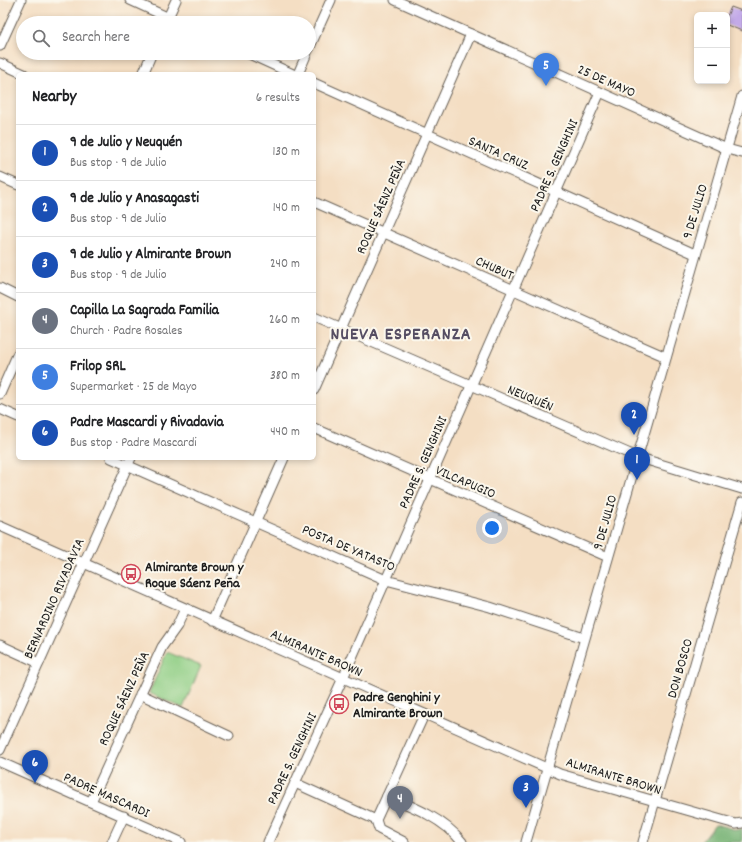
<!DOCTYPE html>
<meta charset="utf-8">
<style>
:root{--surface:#fff;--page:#f2f2f2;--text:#202124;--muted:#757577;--line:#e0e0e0;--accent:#d1495b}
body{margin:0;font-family:Dekko,sans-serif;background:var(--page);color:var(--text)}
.controls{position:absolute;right:12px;top:12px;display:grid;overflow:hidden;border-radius:6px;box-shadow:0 2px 6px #0003}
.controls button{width:36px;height:36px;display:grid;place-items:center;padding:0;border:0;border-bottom:1px solid var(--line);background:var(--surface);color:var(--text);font:20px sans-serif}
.you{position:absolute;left:492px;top:528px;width:14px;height:14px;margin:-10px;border:3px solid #fff;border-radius:50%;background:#1a73e8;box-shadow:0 0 0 6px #1a73e833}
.badge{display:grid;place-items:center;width:26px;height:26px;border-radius:50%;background:var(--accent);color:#fff;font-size:13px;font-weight:700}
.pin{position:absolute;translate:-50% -33px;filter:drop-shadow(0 1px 2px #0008)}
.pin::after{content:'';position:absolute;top:21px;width:14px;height:12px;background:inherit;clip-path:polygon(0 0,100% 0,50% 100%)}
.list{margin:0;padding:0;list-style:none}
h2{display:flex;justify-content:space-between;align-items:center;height:52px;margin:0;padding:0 16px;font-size:17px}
h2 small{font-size:13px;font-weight:400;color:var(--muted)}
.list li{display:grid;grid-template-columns:26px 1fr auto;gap:12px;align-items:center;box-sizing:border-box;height:56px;padding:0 16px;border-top:1px solid var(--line)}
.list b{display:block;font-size:15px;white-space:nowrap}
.list p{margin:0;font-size:13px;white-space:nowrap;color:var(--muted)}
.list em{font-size:13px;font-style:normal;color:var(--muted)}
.icon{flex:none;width:22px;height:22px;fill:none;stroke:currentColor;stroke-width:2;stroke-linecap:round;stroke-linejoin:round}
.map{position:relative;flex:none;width:742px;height:842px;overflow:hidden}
.search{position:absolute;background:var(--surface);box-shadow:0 2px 6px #0003;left:16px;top:16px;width:300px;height:44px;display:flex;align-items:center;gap:10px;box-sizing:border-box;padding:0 14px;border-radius:22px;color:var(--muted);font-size:15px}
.panel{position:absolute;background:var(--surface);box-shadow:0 2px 6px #0003;left:16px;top:72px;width:300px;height:388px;border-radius:6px}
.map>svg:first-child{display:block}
.green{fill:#8fce84;stroke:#567550}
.forest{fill:#73b172;stroke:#486647}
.building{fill:#c3aae8}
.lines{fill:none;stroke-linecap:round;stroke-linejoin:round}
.minor-casing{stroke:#686056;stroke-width:11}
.minor{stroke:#fff;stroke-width:9}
.labels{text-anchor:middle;stroke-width:4;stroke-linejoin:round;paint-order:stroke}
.street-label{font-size:14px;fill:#1c1c1c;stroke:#fbf7ec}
.poi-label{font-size:14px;font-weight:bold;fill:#1c1c1c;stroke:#fbf7ec;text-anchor:start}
.district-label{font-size:18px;font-weight:bold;letter-spacing:1px;fill:#564e63;stroke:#fbf7ec}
</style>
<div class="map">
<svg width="742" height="842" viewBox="0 0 742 842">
<rect width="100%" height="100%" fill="#fbf7ec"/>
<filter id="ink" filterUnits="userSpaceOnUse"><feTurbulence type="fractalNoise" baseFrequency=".025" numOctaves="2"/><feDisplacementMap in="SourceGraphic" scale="8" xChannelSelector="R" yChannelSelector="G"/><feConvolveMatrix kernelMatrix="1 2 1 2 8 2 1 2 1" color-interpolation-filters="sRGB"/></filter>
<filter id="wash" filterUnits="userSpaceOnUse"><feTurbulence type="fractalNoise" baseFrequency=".012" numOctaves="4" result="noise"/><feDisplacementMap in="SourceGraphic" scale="16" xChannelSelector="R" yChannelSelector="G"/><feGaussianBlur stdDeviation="0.9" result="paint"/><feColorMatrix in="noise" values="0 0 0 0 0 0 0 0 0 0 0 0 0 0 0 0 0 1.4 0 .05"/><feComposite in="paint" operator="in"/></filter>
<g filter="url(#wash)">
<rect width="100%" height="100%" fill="#f4dec3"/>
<polygon class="green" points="167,652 201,666 183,708 149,693"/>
<polygon class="forest" points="715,824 737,830 742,828 742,842 701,842"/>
<g id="blocks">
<polygon class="building" points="731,7 742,11 742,31 727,25 727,16"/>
</g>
</g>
<g filter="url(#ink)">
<use href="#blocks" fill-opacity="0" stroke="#686056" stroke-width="1"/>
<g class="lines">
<g class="minor-casing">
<g id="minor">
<polyline points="130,0 180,23"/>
<polyline points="395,0 727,149 742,153"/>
<polyline points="166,22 176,0"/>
<polyline points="0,46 21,0"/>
<polyline points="309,49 331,0"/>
<polyline points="247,53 293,74"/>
<polyline points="0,63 24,74"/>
<polyline points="143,74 152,53"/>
<polyline points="298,74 307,53"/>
<polyline points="314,83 695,254"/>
<polyline points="0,177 18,185"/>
<polyline points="314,202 666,357"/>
<polyline points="0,288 18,297"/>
<polyline points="314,317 637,457 742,489"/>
<polyline points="314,390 471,34"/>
<polyline points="0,394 18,353"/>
<polyline points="0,409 18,417"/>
<polyline points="314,428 608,557"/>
<polyline points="111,458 386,580 490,607 584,638"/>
<polyline points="0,526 560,774 718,819 736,824 742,823"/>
<polyline points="212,621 284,458"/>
<polyline points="0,645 39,663"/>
<polyline points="140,694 229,736"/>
<polyline points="0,750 131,458"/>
<polyline points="0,762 181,842"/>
<polyline points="295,783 376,820 379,829 404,842"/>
<path d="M387 796C414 807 444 819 462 842"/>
<polyline points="91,802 162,647 177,626 185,609"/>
<polyline points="376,820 424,715"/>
<polyline points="112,842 124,816"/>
<polyline points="268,842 343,678 600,92"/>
<polyline points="526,842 742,96"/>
<polyline points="643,842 742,502"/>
</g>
</g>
<use href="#minor" class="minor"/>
</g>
</g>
<defs>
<g id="bus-ring" transform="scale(1)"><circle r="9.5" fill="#fbf7ec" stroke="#d1495b" stroke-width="1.5"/><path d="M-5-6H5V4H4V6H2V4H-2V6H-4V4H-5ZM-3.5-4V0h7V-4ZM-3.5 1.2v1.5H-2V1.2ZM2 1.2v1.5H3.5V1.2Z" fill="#d1495b"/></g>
</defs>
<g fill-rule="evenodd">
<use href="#bus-ring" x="131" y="574"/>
<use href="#bus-ring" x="339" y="704"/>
</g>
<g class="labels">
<g class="street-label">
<text transform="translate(607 80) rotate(24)" y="5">25 DE MAYO</text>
<text transform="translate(499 152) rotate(24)" y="5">SANTA CRUZ</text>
<text transform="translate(553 165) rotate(-66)" y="5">PADRE S. GENGHINI</text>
<text transform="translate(380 206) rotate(-66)" y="5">ROQUE SÁENZ PEÑA</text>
<text transform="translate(694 211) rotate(-73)" y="5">9 DE JULIO</text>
<text transform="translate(495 267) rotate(24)" y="5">CHUBUT</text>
<text transform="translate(531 397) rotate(23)" y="5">NEUQUÉN</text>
<text transform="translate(422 462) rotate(-66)" y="5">PADRE S. GENGHINI</text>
<text transform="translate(466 481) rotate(23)" y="5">VILCAPUGIO</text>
<text transform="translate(604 522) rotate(-74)" y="5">9 DE JULIO</text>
<text transform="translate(349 547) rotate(23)" y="5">POSTA DE YATASTO</text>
<text transform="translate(53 598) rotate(-66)" y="5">BERNARDINO RIVADAVIA</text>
<text transform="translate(317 652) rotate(24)" y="5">ALMIRANTE BROWN</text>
<text transform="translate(679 668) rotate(-74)" y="5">DON BOSCO</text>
<text transform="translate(123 698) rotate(-65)" y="5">ROQUE SÁENZ PEÑA</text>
<text transform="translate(291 758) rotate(-65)" y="5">PADRE S. GENGHINI</text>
<text transform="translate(614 775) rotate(17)" y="5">ALMIRANTE BROWN</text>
<text transform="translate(107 794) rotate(24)" y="5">PADRE MASCARDI</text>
</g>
<g class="poi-label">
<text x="145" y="571">Almirante Brown y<tspan x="145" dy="16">Roque Sáenz Peña</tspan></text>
<text x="353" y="701">Padre Genghini y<tspan x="353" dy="16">Almirante Brown</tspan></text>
</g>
<g class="district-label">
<text x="401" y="339">NUEVA ESPERANZA</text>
</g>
</g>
</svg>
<div class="controls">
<button>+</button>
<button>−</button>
</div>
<div class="you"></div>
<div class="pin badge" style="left:637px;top:480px;background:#1a4fb4">1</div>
<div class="pin badge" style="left:634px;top:435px;background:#1a4fb4">2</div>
<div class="pin badge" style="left:526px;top:808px;background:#1a4fb4">3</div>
<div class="pin badge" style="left:400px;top:819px;background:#6b7280">4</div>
<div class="pin badge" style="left:546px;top:86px;background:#3f7fe0">5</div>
<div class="pin badge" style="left:35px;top:783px;background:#1a4fb4">6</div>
<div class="search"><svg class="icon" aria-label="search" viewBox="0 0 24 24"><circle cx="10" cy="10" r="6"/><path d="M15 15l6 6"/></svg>Search here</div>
<section class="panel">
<h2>Nearby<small>6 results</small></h2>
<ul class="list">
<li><span class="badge" style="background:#1a4fb4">1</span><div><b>9 de Julio y Neuquén</b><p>Bus stop · 9 de Julio</p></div><em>130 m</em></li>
<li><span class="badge" style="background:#1a4fb4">2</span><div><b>9 de Julio y Anasagasti</b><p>Bus stop · 9 de Julio</p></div><em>140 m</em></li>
<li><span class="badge" style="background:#1a4fb4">3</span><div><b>9 de Julio y Almirante Brown</b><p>Bus stop · 9 de Julio</p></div><em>240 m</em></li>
<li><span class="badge" style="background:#6b7280">4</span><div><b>Capilla La Sagrada Familia</b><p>Church · Padre Rosales</p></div><em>260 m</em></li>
<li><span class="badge" style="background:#3f7fe0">5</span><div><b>Frilop SRL</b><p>Supermarket · 25 de Mayo</p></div><em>380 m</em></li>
<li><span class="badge" style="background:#1a4fb4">6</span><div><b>Padre Mascardi y Rivadavia</b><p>Bus stop · Padre Mascardi</p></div><em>440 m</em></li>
</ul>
</section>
</div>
